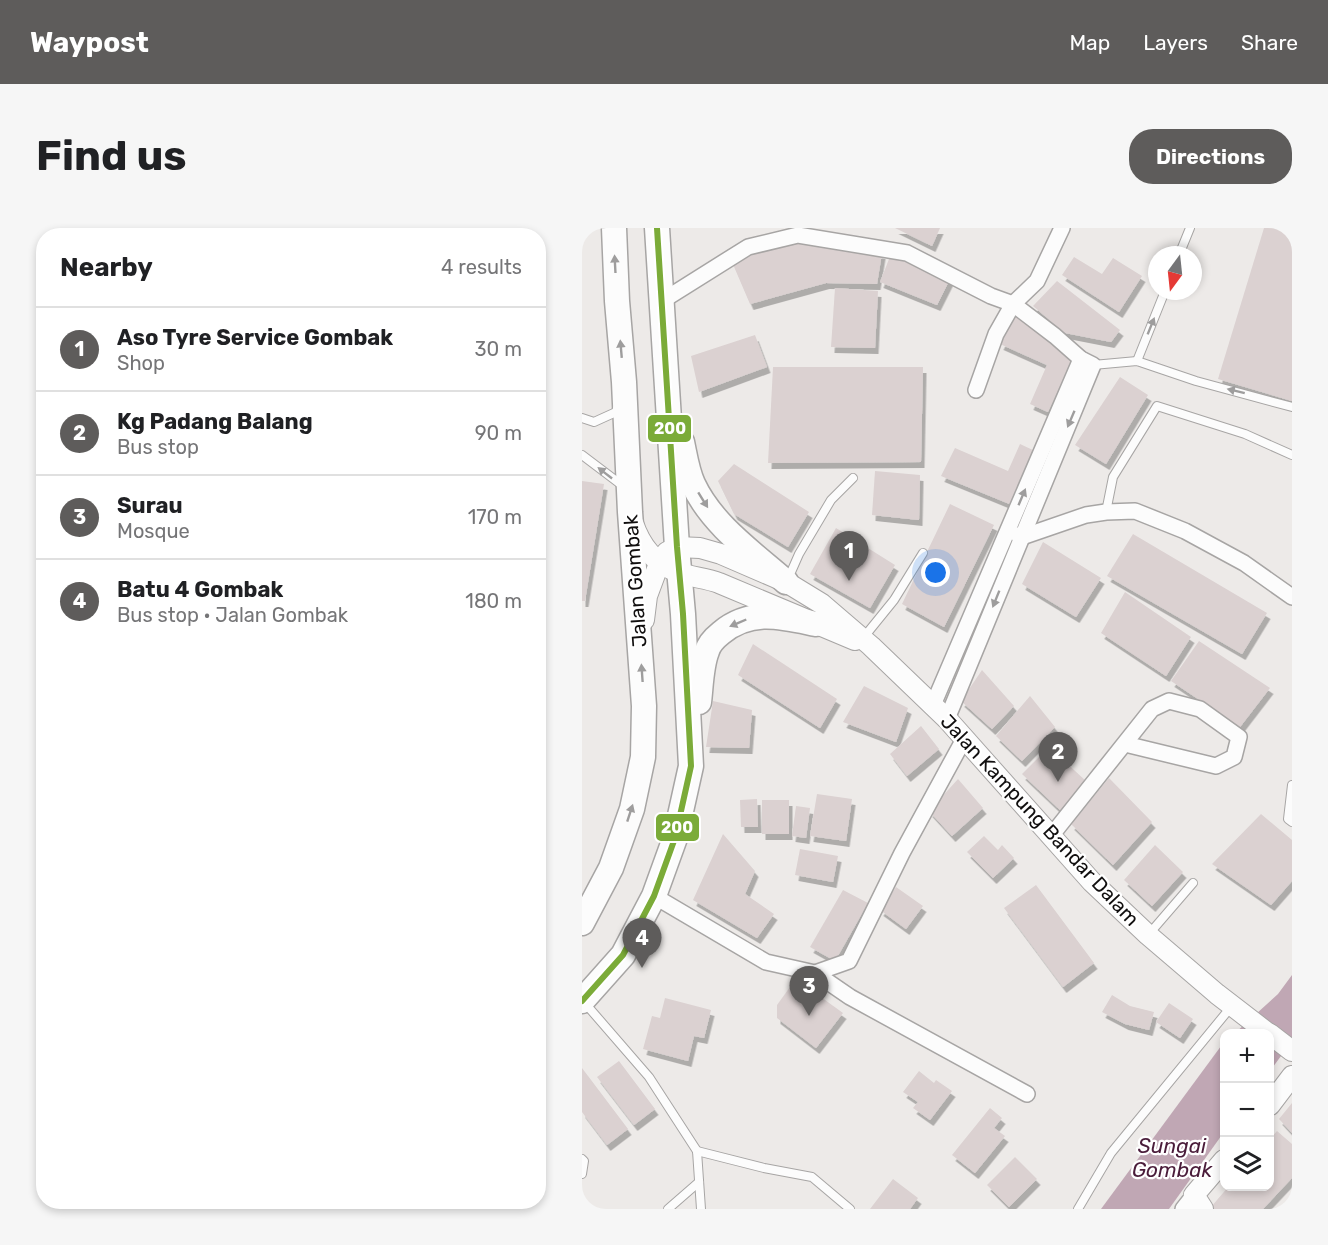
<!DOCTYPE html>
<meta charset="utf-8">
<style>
:root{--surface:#fff;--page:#f6f6f6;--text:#202124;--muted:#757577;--line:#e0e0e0;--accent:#5e5c5b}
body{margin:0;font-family:Rubik,sans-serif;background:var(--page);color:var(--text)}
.controls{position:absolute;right:18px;bottom:18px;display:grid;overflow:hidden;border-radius:12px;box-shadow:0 3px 9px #0003}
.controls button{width:54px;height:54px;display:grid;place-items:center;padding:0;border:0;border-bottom:2px solid var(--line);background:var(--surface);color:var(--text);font:30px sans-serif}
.compass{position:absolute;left:566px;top:18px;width:54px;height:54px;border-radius:50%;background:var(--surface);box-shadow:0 3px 9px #0003;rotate:195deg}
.you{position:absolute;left:354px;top:345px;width:21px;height:21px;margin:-15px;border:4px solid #fff;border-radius:50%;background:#1a73e8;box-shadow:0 0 0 9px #1a73e833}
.badge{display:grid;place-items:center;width:39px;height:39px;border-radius:50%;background:var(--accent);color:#fff;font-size:20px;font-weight:700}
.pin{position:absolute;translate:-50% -50px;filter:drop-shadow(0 2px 3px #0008)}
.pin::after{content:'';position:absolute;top:32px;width:21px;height:18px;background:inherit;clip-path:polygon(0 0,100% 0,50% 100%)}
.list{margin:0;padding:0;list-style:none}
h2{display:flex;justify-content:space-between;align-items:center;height:78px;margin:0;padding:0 24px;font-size:26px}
h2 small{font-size:20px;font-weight:400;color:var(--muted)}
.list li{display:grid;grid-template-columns:39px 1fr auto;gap:18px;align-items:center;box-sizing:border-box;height:84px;padding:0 24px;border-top:2px solid var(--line)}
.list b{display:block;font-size:22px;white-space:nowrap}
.list p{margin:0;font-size:20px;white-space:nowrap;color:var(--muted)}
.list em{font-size:20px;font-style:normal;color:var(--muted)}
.icon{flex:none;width:33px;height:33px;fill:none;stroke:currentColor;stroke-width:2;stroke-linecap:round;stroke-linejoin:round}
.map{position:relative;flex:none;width:710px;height:981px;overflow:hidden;border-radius:24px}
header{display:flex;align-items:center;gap:36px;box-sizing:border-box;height:84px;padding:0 30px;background:var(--accent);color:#fff}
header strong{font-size:28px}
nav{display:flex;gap:33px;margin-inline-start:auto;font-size:21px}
.intro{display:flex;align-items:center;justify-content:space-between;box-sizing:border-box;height:144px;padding:0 36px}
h1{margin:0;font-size:42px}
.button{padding:15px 27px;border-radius:24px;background:var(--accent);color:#fff;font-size:21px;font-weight:700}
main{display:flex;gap:36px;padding:0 36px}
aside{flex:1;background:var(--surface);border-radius:24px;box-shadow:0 3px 9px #0003}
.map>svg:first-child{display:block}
.water{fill:#c0a7b4}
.building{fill:#dbd1d1;filter:url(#shadow)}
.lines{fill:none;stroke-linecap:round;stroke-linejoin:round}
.service-casing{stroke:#a7a5a4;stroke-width:10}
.minor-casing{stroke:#a7a5a4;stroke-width:18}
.tertiary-casing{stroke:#a7a5a4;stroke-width:22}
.primary-casing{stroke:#a7a5a4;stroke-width:27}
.service{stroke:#fcfcfc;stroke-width:8}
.minor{stroke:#fcfcfc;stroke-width:15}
.tertiary{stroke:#fcfcfc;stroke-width:20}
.primary{stroke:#fcfcfc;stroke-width:24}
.bus-1-casing{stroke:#fff;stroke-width:10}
.bus-1{stroke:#7bab38;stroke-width:6}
.oneway{fill:#9e9d9d}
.labels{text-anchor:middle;stroke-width:4.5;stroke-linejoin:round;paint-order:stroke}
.street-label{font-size:20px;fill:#110f0f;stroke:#fff}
.water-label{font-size:21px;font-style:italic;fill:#4a1c3a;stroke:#fff}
.line-badge{stroke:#fff;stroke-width:2}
.badge-label{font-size:16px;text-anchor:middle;font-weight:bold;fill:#fff}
</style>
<header>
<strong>Waypost</strong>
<nav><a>Map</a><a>Layers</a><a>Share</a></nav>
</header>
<div class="intro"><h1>Find us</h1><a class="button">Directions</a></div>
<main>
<aside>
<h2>Nearby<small>4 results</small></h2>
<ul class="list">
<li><span class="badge">1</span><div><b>Aso Tyre Service Gombak</b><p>Shop</p></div><em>30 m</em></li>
<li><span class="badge">2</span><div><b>Kg Padang Balang</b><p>Bus stop</p></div><em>90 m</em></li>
<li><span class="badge">3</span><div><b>Surau</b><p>Mosque</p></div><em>170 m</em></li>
<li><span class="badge">4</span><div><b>Batu 4 Gombak</b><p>Bus stop · Jalan Gombak</p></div><em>180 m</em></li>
</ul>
</aside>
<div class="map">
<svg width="710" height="981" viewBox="0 0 710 981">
<defs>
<filter id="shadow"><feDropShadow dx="3.5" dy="6" stdDeviation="0" flood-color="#0004"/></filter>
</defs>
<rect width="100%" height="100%" fill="#edeae8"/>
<g class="water">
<polygon points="710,747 710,813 688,843 688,806 652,806 696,766"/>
<polygon points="642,814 642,904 587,981 519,981"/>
</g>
<g class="building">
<polygon points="313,0 358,0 350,18"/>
<polygon points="682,0 710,0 710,173 636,151"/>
<polygon points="217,12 300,25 295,56 244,55 168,76 150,34 168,22"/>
<polygon points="309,26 368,51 355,77 298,54"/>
<polygon points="492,29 520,46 531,30 560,48 537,84 480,47"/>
<polygon points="475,53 538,102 529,114 483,105 451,78"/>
<polygon points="253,60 296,63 293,120 249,119"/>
<polygon points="434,85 491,130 466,184 448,176 465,137 418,116"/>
<polygon points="173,107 185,139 117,164 109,128"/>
<polygon points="191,139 341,139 339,234 186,235"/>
<polygon points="538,149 566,167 524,236 493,217"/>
<polygon points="438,216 453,223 430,277 359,248 373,220 426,243"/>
<polygon points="152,236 227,284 206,319 152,286 136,253"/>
<polygon points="293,243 338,247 337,292 290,287"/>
<polygon points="0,253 22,256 3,373 0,373"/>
<polygon points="368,276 412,297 362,399 320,376"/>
<polygon points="254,300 313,337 288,380 228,346"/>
<polygon points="551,306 685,385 660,426 525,348"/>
<polygon points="461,314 519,350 494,389 440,356"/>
<polygon points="543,364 609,409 584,448 519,405"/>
<polygon points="617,413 688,460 658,499 589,453"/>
<polygon points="171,416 255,471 238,500 156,447"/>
<polygon points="400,442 432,478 410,501 379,473"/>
<polygon points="282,458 326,480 314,514 261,494"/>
<polygon points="448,468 473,499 440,533 414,508"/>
<polygon points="131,473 170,482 167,520 124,519"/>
<polygon points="339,498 357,521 325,548 308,526"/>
<polygon points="467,519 504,553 478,582 440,546"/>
<polygon points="527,550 570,594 531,637 489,596"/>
<polygon points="376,551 401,580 370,608 347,583"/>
<polygon points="235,566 270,571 264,613 228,608"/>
<polygon points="175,571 176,599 159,599 158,572"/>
<rect x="180" y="572" width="27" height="34"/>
<polygon points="214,578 228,580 224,610 210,608"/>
<polygon points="679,586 710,612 710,653 689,677 630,636"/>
<polygon points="141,606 173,643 163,666 192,686 175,710 111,672"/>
<polygon points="402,608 416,622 420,617 432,630 411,650 385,624"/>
<polygon points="573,617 601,644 570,678 542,652"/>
<polygon points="218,621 256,628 251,654 213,647"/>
<polygon points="454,657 512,735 481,759 422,680"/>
<polygon points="314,659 341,678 324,701 298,682"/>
<polygon points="261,662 286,675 253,733 228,719"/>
<polygon points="221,756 261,785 234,820 195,790 195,777 208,759"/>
<polygon points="530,767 548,778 572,784 567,802 543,796 520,784"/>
<polygon points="83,770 129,782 122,810 112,808 106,833 61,821 70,788 78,790"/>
<polygon points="587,775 611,791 598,810 574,794"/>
<polygon points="37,833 73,881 52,897 15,849"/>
<polygon points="0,840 46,901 25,917 0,884"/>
<polygon points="337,843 352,855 354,852 370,863 348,892 331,880 336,874 321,864"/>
<polygon points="710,875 710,905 697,891"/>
<polygon points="408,880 420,890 412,900 423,908 393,945 370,927"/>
<polygon points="695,903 710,916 710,950 681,981 632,981 629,979 647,958 688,958 688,911"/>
<polygon points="433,929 455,951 427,979 405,957"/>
<polygon points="311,951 336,970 328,981 288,981"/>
</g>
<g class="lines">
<g class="service-casing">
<g id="service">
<polyline points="597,27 608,0"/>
<polyline points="555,133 583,63"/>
<polyline points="511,137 555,133 614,153 710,179"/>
<polyline points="0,190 12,194 34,184 36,177"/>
<polyline points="0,227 41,258"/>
<polyline points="524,284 531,249 575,178 663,206 710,227"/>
<polyline points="206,351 217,326 249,272 271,250"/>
<polyline points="282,409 312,372 341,325"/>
<polyline points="710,557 706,591 710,594"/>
<polyline points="567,706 611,655"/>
<polyline points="2,774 67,849 115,923 119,981"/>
<polyline points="115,923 182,940 230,949 268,981"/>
<polyline points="0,931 2,933 0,946"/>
<polyline points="86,981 117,954"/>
<polyline points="496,981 529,925 649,779"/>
</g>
</g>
<g class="minor-casing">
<g id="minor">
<polyline points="80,73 166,19 216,7 325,25 409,68 431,76 473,108 499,131 511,137 365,491"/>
<polyline points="394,162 414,106 431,76 455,53 480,0"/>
<polyline points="436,307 440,309 504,287 524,284 553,283 603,303 662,335 710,369"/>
<polyline points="351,477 499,131"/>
<polyline points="469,608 570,481 587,473 618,481 657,509 652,529 634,538 543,516"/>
<polyline points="72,668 184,734 233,745 268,769 445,866"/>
<polyline points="233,745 267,733 320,625 382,511"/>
<polyline points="601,981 612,967"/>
</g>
</g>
<g class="tertiary-casing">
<g id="tertiary">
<path d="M51 295C59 319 72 334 95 344 107 349 124 350 137 355L273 412"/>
<polyline points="62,392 65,368 78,333 85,324 95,319 118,320 139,326 204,354 240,376 289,418 365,491 510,654 566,707 607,742 635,766 687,806"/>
<polyline points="688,806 710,823"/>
<polyline points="688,877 710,848"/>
<polyline points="621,981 612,967 642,932"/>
</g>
</g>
<g class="primary-casing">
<g id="primary">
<path d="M100 214C103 228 105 243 111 256 130 297 171 325 204 354"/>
<path d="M117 474C119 458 119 438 125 423 127 416 134 409 139 405 169 380 200 389 234 396"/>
<polyline points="0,695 29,640 50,581 61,529 62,478 48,284 42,154 35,73 32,0"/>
<polyline points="0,773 41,727 72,668 93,610 109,538 101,386 95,319 75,0"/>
</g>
</g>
<use href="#service" class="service"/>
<use href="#minor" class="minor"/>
<use href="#tertiary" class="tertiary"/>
<use href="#primary" class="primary"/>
<g class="bus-1-casing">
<polyline id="bus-1" points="0,773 41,727 72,668 93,610 109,538 101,386 95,319 75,0"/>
</g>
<use href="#bus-1" class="bus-1"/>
</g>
<defs><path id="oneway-solid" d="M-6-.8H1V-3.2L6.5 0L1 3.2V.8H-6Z" transform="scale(1.5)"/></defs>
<g class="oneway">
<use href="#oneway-solid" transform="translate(33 36) rotate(-93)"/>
<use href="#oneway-solid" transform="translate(569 98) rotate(-68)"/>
<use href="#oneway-solid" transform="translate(39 121) rotate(-95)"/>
<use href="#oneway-solid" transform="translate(654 163) rotate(-166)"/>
<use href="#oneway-solid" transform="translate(489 191) rotate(113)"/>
<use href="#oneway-solid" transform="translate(23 245) rotate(-142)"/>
<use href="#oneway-solid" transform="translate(440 269) rotate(-67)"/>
<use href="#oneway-solid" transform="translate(121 272) rotate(58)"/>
<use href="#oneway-solid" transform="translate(414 371) rotate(112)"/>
<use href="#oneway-solid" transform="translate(156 395) rotate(157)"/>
<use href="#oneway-solid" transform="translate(60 445) rotate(-94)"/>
<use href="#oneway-solid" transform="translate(48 585) rotate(-72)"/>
</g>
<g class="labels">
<g class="street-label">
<text transform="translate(53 353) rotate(-94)" y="7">Jalan Gombak</text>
<text transform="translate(458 592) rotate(47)" y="7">Jalan Kampung Bandar Dalam</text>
</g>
<g class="water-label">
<text x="590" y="925">Sungai<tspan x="590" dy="24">Gombak</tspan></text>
</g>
</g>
<g class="line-badge">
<rect x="65" y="186" width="45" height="29" rx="6" fill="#7bab38"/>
<rect x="73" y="585" width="45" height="29" rx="6" fill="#7bab38"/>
</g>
<g class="badge-label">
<text x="88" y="206">200</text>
<text x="95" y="605">200</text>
</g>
</svg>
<div class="controls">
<button>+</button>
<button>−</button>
<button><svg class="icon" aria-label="layers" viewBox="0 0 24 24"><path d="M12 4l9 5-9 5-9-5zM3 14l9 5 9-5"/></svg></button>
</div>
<svg class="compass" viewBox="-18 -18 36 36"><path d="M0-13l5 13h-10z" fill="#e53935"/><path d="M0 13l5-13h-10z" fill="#757577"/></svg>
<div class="you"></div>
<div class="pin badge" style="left:267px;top:353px">1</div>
<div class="pin badge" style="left:476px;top:554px">2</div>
<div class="pin badge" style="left:227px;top:788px">3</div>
<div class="pin badge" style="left:60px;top:740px">4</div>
</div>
</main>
